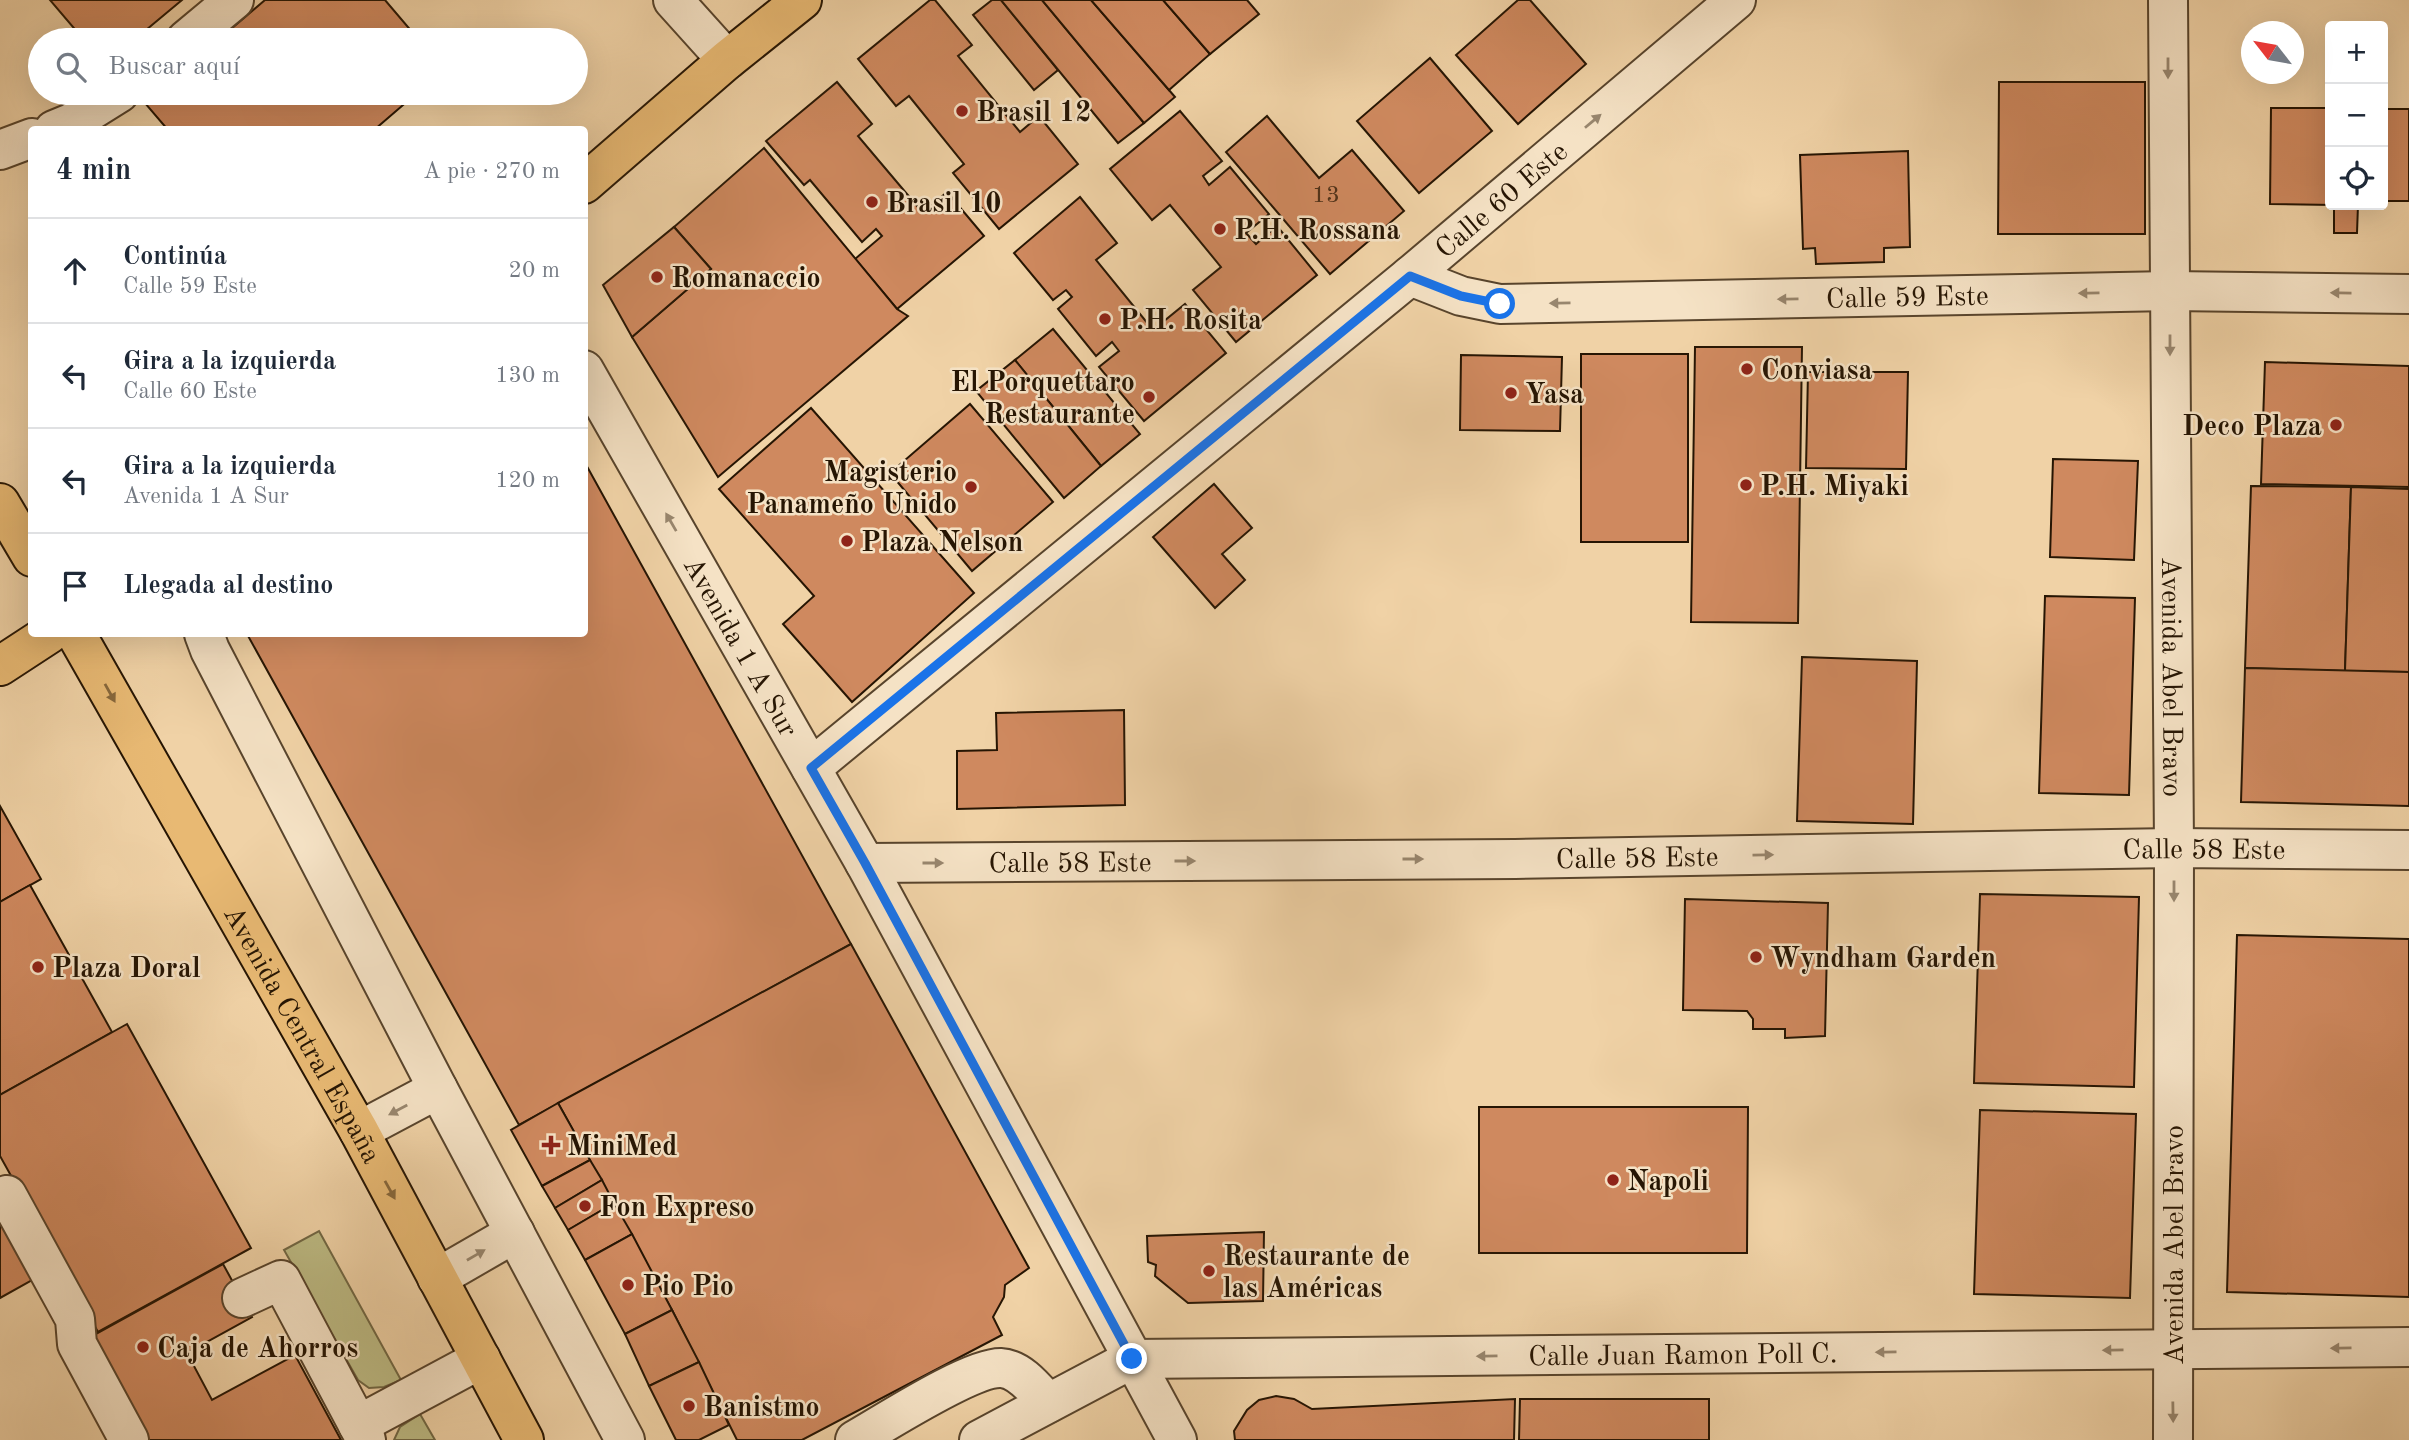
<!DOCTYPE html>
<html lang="es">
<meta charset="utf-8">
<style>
:root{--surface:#fff;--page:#f6f6f7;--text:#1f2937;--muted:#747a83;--line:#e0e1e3}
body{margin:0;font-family:"Old Standard TT",serif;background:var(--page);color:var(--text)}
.controls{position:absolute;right:21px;top:21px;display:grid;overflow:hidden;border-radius:7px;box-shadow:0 7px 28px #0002}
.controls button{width:63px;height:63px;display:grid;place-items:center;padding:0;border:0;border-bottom:2px solid var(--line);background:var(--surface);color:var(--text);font:35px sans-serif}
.compass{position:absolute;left:2241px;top:21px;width:63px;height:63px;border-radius:50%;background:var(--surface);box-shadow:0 7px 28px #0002;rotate:301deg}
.stop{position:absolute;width:21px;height:21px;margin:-16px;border:5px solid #1a73e8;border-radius:50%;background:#fff}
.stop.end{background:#1a73e8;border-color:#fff;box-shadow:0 2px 7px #0008}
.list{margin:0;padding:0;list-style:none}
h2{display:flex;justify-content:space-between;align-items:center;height:91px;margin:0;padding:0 28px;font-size:30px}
h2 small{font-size:23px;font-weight:400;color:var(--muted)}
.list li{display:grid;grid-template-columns:46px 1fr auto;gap:21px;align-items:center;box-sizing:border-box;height:105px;padding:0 28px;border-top:2px solid var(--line)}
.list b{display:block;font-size:26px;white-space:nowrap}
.list p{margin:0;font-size:23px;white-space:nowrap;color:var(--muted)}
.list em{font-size:23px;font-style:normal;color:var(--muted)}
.icon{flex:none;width:38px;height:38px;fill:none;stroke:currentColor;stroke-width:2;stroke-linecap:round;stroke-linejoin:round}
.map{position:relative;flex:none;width:2409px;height:1440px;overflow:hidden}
.search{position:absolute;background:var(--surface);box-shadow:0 7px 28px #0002;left:28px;top:28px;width:560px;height:77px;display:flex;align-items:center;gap:18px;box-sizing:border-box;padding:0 24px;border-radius:38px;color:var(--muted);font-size:26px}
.panel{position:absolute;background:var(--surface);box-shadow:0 7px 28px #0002;left:28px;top:126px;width:560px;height:511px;border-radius:7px}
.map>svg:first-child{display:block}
.green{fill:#bdbb84;stroke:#726844;stroke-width:2}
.building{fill:#cf895f;stroke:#261503;stroke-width:2}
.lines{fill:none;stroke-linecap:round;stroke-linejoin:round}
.minor-casing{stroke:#58442c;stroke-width:42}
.major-casing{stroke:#261503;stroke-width:42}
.minor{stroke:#f5e2c5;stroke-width:38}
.major{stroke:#e8b973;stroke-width:38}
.oneway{fill:#98866e}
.oneway2{fill:#87673b}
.route{stroke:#1a73e8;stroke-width:9}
.poi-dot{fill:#8f2418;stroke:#f5e2c5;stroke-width:2.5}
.labels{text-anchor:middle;stroke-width:5;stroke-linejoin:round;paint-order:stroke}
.number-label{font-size:24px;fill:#50321a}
.poi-label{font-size:28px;font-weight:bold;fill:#261503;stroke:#f5e2c5;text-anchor:start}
.street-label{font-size:28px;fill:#261503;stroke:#f5e2c5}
</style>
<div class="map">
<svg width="2409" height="1440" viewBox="0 0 2409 1440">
<rect width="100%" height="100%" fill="#f0d2a6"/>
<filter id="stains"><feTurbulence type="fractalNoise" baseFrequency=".00286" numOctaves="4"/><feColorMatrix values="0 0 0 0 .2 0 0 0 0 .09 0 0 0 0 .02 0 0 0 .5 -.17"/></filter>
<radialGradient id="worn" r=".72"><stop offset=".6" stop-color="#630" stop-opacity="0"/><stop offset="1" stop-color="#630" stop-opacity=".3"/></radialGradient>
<g class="green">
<polygon points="319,1231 401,1380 384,1387 369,1388 358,1380 284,1250"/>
<polygon points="420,1414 435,1440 394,1440 400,1427"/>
</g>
<g class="building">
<polygon points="50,0 182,0 134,40 84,40"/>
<polygon points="265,0 385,0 419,40 218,40"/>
<polygon points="930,0 935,0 972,45 958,56 1020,132 1039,116 1078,164 999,229 953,173 964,164 909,96 896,106 858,59"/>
<polygon points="992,0 1001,0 1058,70 1034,90 973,15"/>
<polygon points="1001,0 1042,0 1144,123 1118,143"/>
<polygon points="1042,0 1091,0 1175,97 1144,123"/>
<polygon points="1091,0 1163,0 1210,54 1169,90"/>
<polygon points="1163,0 1247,0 1259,14 1210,54"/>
<polygon points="1518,0 1530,0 1586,64 1518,124 1456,55"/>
<polygon points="1430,58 1492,131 1419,193 1357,121"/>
<polygon points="837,82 872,124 858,136 923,213 947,192 984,236 897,309 855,259 882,236 876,229 862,242 810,180 804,185 766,141"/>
<polygon points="1999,82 2145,82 2145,234 1998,234"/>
<polygon points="155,93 417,93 374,130 168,130 144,102"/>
<polygon points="2271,108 2330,108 2330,205 2358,205 2357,233 2334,233 2334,205 2270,204"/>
<rect x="2383" y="109" width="26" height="92"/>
<polygon points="1180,111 1222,161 1203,176 1209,185 1230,167 1269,214 1246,233 1256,244 1277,226 1317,275 1236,342 1193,290 1221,267 1170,205 1152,220 1110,169"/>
<polygon points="1267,116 1319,178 1352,150 1404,211 1330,274 1226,152"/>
<polygon points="764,148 897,309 908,316 718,477 632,337 711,269 674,227"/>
<polygon points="1908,151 1910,247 1884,248 1884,262 1816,264 1815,248 1803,249 1800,155"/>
<polygon points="1080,197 1117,243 1096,260 1153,330 1185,304 1226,353 1144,421 1099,367 1119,351 1112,342 1096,356 1058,309 1072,297 1066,290 1053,300 1014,253"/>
<polygon points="674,227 711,269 632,337 603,285"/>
<polygon points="1053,329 1140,434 1101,466 1015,360"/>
<polygon points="1695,347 1802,347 1798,623 1691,622"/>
<rect x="1581" y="354" width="107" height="188"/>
<polygon points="1461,355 1562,357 1560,431 1460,430"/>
<polygon points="1015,360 1101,466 1064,498 976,391"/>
<polygon points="2265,362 2409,366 2409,487 2261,484"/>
<polygon points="1808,372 1908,372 1906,469 1806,468"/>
<polygon points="970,404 1053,502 972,571 890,473"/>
<polygon points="811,408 974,593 852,702 783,624 814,596 719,489"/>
<polygon points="2053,459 2138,461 2134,560 2050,557"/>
<polygon points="584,461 851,944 519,1125 247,634 584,634"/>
<polygon points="1214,484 1252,528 1222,554 1245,580 1215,608 1153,537"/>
<polygon points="2251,486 2351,487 2345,671 2245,668"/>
<polygon points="2351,487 2409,489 2409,672 2345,671"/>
<polygon points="2045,596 2135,598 2129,795 2039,793"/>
<polygon points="1802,657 1917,661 1913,824 1797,821"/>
<polygon points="2245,668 2409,672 2409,806 2241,802"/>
<polygon points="1124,710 1125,805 957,809 957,751 997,750 996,713"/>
<polygon points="0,806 41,879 0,902"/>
<polygon points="30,885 112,1032 0,1095 0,902"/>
<polygon points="1980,894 2139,897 2134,1087 1974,1083"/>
<polygon points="1685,899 1828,903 1825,1036 1785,1038 1785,1029 1753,1029 1753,1019 1747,1011 1683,1010"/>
<polygon points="2237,935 2409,939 2409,1297 2227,1292"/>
<polygon points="851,944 1029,1268 1005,1285 1004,1297 993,1317 1002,1335 802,1440 737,1440 672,1310 558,1103"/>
<polygon points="127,1024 251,1248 98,1332 0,1156 0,1095"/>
<polygon points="558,1103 590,1160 542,1186 511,1130"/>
<polygon points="1479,1107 1748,1107 1747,1253 1479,1253"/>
<polygon points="1980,1110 2136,1114 2130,1298 1974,1294"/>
<polygon points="590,1160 602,1180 555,1208 542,1186"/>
<polygon points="602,1180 614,1203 568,1230 555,1208"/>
<polygon points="614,1203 632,1234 585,1260 568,1230"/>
<polygon points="0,1222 32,1280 0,1298"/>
<polygon points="1264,1232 1263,1301 1188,1303 1155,1276 1156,1265 1148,1262 1147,1236"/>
<polygon points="632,1234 672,1310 625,1334 585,1260"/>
<polygon points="223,1264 252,1317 187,1353 212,1400 295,1355 341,1440 137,1440 83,1341"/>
<polygon points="672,1310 699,1362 649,1386 625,1334"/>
<polygon points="699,1362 729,1425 699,1440 676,1440 649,1386"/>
<polygon points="1276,1396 1294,1399 1312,1409 1515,1399 1514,1440 1235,1440 1234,1431 1247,1410 1259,1400"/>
<polygon points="1520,1399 1709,1399 1709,1440 1519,1440"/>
</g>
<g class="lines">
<g class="minor-casing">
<g id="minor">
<polyline points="673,0 727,60"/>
<path id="s1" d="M2168 0 2174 848 2173 1440"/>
<polyline points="186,40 234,0"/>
<polyline points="54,130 71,123 119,93"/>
<polyline points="0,150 32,138"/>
<path id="s2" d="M1410 276 1461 296 1500 304 2170 291 2409 294"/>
<path id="s3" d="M584 370 865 863 1177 1440"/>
<polyline points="204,634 210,650 438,1089 625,1440"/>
<path id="s4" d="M811 768 1410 276 1736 0"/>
<path id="s5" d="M865 863 1515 859 2174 848 2409 850"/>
<polyline points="359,1131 438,1089"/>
<polyline points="7,1195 75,1319 77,1344 129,1440"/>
<polyline points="437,1278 515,1233"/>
<polyline points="242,1298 281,1280 366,1440"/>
<polyline points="358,1425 481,1359"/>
<path d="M855 1440C885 1423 971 1367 1001 1368 1020 1369 1036 1390 1048 1403"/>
<path id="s6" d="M979 1440 1132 1359 2409 1347"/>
</g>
</g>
<g class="major-casing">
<g id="major">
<polyline points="584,184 727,60 802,0"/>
<polyline points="0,503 32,557"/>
<path id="s7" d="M76 634 359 1131 524 1440"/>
<polyline points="0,666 49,634"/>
</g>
</g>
<use href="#minor" class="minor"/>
<use href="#major" class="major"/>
</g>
<defs><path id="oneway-solid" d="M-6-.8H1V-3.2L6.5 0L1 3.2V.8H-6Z" transform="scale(1.75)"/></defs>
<g class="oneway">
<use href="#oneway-solid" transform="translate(2168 68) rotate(90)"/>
<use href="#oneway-solid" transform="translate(1593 121) rotate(-40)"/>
<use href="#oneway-solid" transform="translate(2089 293) rotate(179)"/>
<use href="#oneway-solid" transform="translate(2341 293) rotate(-179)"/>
<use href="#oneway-solid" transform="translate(1788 299) rotate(179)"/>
<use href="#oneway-solid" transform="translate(1560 303) rotate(179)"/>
<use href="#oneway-solid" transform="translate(2170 345) rotate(90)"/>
<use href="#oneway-solid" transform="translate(671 522) rotate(-120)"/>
<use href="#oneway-solid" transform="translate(1763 855) rotate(-1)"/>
<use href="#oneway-solid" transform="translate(1413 859)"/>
<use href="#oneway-solid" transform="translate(1185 861)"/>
<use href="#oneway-solid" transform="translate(933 863)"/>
<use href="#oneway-solid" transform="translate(2174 891) rotate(90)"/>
<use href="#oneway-solid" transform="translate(398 1110) rotate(152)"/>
<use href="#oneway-solid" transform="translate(476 1255) rotate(-30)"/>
<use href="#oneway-solid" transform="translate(2341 1348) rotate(179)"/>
<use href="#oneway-solid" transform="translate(2113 1350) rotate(179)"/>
<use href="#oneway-solid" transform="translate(1886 1352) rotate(179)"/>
<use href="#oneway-solid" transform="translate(1487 1356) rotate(179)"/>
<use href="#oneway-solid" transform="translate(2173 1412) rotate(89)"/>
</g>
<g class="oneway2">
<use href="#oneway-solid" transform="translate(110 693) rotate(61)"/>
<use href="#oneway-solid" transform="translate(390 1190) rotate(61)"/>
</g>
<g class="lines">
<polyline class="route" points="1132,1359 865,863 811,768 1410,276 1461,296 1500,304"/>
</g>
<g class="poi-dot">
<circle cx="962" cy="111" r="7"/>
<circle cx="872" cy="202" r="7"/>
<circle cx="1220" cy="229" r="7"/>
<circle cx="657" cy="277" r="7"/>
<circle cx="1105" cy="319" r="7"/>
<circle cx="1747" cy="369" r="7"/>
<circle cx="1511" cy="393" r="7"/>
<circle cx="1149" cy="397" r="7"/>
<circle cx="2336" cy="425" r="7"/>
<circle cx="1746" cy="485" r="7"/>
<circle cx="971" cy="487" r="7"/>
<circle cx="847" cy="541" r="7"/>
<circle cx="1756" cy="957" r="7"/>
<circle cx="38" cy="967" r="7"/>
<path d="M547.5 1134.5h7v7h7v7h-7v7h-7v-7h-7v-7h7z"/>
<circle cx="1613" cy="1180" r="7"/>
<circle cx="585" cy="1206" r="7"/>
<circle cx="1209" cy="1271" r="7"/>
<circle cx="628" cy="1285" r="7"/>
<circle cx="143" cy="1347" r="7"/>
<circle cx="689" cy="1406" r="7"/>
</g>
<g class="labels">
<g class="number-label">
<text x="1326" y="202">13</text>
</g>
<g class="poi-label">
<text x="976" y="121">Brasil 12</text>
<text x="886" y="212">Brasil 10</text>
<text x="1234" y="239">P.H. Rossana</text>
<text x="671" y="287">Romanaccio</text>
<text x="1119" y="329">P.H. Rosita</text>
<text x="1761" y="379">Conviasa</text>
<text x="1135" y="391" text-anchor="end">El Porquettaro<tspan x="1135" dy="32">Restaurante</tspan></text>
<text x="1525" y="403">Yasa</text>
<text x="2322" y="435" text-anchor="end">Deco Plaza</text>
<text x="957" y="481" text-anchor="end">Magisterio<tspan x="957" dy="32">Panameño Unido</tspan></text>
<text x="1760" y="495">P.H. Miyaki</text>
<text x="861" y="551">Plaza Nelson</text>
<text x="1770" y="967">Wyndham Garden</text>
<text x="52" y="977">Plaza Doral</text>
<text x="567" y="1155">MiniMed</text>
<text x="1627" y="1190">Napoli</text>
<text x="599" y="1216">Fon Expreso</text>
<text x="1223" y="1265">Restaurante de<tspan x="1223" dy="32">las Américas</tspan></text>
<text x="642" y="1295">Pio Pio</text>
<text x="157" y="1357">Caja de Ahorros</text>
<text x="703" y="1416">Banistmo</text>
</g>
<g class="street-label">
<text dy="10" stroke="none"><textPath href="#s4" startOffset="894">Calle 60 Este</textPath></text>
<text dy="10" stroke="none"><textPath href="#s2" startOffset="502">Calle 59 Este</textPath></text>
<text dy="10" stroke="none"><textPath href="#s3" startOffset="318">Avenida 1 A Sur</textPath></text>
<text dy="10" stroke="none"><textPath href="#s1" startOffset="677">Avenida Abel Bravo</textPath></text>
<text dy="10" stroke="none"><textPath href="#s5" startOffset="1339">Calle 58 Este</textPath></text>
<text dy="10" stroke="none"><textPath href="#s5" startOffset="772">Calle 58 Este</textPath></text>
<text dy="10" stroke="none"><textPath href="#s5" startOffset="205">Calle 58 Este</textPath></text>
<text dy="10" stroke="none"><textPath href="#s7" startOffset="460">Avenida Central España</textPath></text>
<text transform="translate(2173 1245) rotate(-90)" y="10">Avenida Abel Bravo</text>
<text dy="10" stroke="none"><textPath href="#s6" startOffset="724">Calle Juan Ramon Poll C.</textPath></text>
</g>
</g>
<rect width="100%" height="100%" filter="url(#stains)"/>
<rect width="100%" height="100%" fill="url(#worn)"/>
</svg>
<div class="controls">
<button>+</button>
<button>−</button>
<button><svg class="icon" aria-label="locate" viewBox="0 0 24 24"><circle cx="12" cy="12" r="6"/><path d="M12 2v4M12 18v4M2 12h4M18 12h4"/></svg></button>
</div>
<svg class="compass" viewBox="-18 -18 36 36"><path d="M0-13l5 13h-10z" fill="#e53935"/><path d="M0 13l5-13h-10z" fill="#747a83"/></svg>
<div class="stop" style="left:1500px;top:304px"></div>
<div class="stop end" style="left:1132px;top:1359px"></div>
<div class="search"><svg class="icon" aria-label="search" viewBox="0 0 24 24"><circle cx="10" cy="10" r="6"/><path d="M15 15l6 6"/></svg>Buscar aquí</div>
<section class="panel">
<h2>4 min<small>A pie · 270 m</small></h2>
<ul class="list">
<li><svg class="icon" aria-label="ahead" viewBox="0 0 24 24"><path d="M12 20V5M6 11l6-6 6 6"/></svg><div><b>Continúa</b><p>Calle 59 Este</p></div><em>20 m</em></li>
<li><svg class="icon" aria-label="left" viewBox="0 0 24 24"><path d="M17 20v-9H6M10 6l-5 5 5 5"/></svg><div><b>Gira a la izquierda</b><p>Calle 60 Este</p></div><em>130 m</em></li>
<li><svg class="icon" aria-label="left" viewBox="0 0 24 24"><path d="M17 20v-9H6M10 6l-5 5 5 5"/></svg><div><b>Gira a la izquierda</b><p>Avenida 1 A Sur</p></div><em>120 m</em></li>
<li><svg class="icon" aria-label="arrive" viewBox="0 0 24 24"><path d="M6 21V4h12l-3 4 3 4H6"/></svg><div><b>Llegada al destino</b></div></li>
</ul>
</section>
</div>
